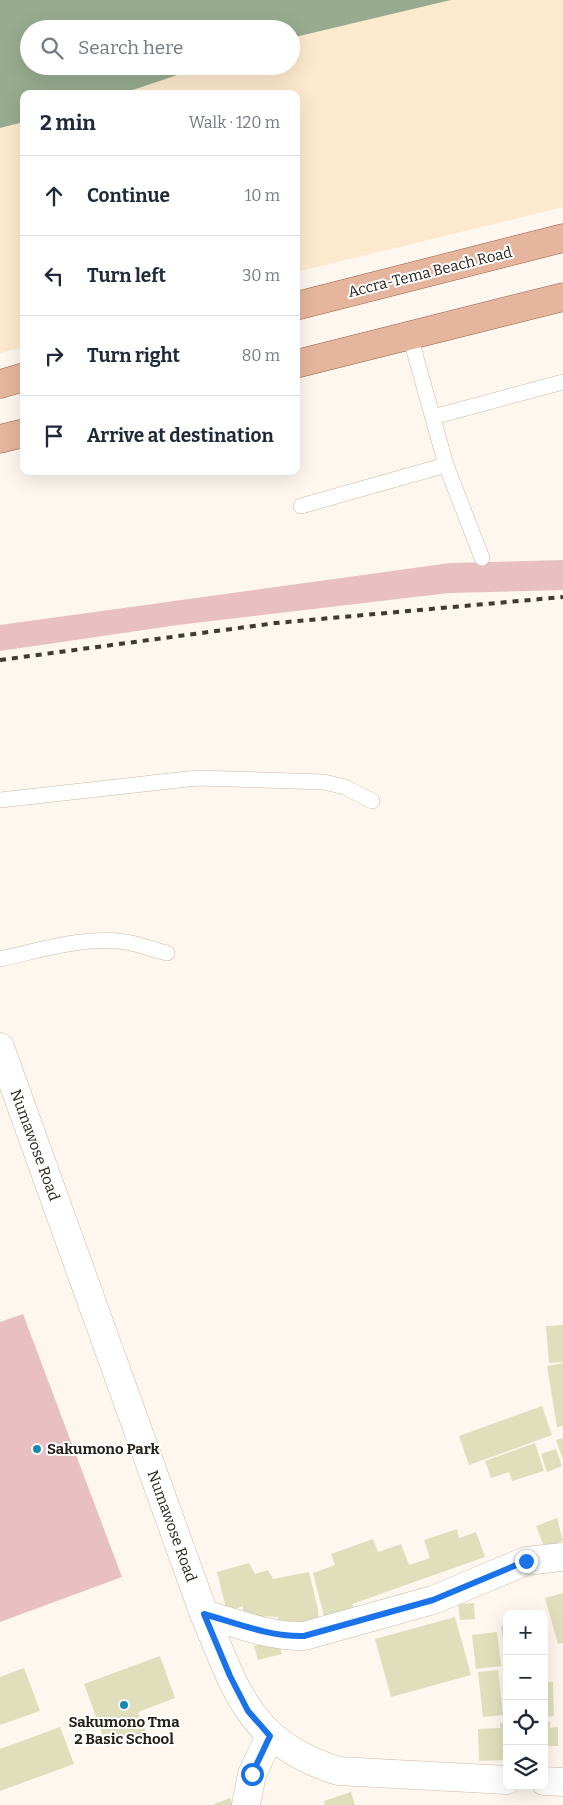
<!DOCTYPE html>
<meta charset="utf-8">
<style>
:root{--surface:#fff;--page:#f2f2f3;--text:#1f2937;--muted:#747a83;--line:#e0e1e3}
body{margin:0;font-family:Bitter,serif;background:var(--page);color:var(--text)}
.controls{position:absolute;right:15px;bottom:15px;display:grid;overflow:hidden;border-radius:10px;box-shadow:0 5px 20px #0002}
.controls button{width:45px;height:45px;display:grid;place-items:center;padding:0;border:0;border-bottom:1px solid var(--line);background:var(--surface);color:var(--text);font:25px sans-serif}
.stop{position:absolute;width:15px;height:15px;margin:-11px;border:4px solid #1a73e8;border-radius:50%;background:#fff}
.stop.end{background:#1a73e8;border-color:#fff;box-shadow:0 1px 5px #0008}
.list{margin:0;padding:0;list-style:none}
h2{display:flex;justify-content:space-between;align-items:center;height:65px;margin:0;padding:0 20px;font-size:21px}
h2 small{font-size:16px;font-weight:400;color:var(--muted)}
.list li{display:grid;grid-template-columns:32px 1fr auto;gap:15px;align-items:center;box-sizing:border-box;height:80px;padding:0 20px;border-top:1px solid var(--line)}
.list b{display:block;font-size:19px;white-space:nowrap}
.list em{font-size:16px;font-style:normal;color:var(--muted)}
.icon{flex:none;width:28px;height:28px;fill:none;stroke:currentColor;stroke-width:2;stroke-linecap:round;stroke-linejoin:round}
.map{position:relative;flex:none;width:563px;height:1805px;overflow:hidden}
.search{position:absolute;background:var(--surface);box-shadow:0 5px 20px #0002;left:20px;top:20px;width:280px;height:55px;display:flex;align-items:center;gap:12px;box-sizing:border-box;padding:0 18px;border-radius:28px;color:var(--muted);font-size:19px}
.panel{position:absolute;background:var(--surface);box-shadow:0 5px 20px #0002;left:20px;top:90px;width:280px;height:385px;border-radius:10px}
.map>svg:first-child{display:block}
.built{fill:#fde9cd}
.green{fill:#e8c0c1}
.water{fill:#97ac8f}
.building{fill:#dfdfbb}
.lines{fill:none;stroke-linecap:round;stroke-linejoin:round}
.lane-casing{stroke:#c9baa5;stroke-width:16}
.street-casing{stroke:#c9baa5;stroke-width:29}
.secondary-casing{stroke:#c9baa5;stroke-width:29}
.primary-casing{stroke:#986145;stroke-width:29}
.lane{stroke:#fff;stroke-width:15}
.street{stroke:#fff;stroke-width:28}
.secondary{stroke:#fff;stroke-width:28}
.primary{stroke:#e6b59d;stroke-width:28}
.rail{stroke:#3f3a32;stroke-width:4;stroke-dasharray:6 6;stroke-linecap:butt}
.route{stroke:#1a73e8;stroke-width:6}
.poi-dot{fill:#1889ae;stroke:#fff;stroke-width:2}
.labels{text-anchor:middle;stroke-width:4;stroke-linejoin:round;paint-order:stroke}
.street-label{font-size:15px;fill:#262119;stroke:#fff}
.poi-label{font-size:15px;font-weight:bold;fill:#262119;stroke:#fff;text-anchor:start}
</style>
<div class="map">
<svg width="563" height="1805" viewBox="0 0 563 1805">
<rect width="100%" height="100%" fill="#fef7ef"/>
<g class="built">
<polygon points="451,0 563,0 563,207 296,272 296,94 121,94 204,66 291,66 291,38"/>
<polygon points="24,122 24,347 0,353 0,128"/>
</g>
<g class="green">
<polygon points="563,560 563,590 449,593 178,625 0,651 0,625 450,563"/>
<polygon points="23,1314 122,1577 0,1622 0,1322"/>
</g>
<polygon class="water" points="0,0 451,0 291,38 291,29 29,29 29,66 204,66 121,94 24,94 24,122 0,128"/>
<g class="building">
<polygon points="563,1325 563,1362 549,1363 546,1326"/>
<polygon points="563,1363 563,1426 557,1427 547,1366"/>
<polygon points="542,1406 552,1435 469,1465 459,1436"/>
<polygon points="563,1438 563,1460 556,1440"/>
<polygon points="535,1443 544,1471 512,1481 509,1472 491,1478 485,1461"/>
<polygon points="556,1449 562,1466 547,1472 541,1454"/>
<polygon points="557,1518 563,1541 544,1547 536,1526"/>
<polygon points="457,1529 459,1538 476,1532 485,1557 352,1604 356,1615 335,1623 332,1613 324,1616 313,1573 335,1565 331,1554 373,1539 378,1552 401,1544 409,1565 430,1558 424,1540"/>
<polygon points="249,1563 255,1574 268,1570 273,1579 309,1572 318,1609 319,1624 278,1626 278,1617 243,1615 243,1606 227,1612 217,1572"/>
<polygon points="563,1593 563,1643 558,1644 545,1598"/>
<polygon points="474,1603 475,1619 460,1620 458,1604"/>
<polygon points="455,1617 471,1675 391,1697 375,1639"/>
<polygon points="507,1625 507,1662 506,1662 501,1626"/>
<polygon points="497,1632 501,1666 476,1669 472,1635"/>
<polygon points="278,1640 282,1654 258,1660 254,1646"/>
<polygon points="160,1656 175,1698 138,1712 146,1733 107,1747 84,1684"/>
<polygon points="24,1668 40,1711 0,1725 0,1677"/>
<polygon points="498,1670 503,1715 483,1717 478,1672"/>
<polygon points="544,1682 553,1682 554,1716 544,1717"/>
<polygon points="544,1722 550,1722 550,1728 558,1727 558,1746 544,1746"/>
<polygon points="500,1723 507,1723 507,1760 479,1761 478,1729 500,1728"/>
<polygon points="60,1727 74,1764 0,1791 0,1749"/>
<polygon points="351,1792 355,1805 325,1805 324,1801"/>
<polygon points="230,1798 233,1805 212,1805"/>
</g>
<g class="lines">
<g class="lane-casing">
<g id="lane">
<polyline points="410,336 446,465 482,558"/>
<polyline points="433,417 563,382"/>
<polyline points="301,506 446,465"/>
<polyline points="0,800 197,778 324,782 345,787 372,801"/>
<path d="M0 959C42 950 83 936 126 942 139 944 154 950 167 953"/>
</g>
</g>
<g class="street-casing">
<g id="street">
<path d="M204 1614C236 1623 270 1637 304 1636L433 1600 526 1561 563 1557"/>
<polyline points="246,1805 252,1774 270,1736"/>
</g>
</g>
<g class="secondary-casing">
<g id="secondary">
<path d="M0 1047 204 1614C237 1692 249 1743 338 1771L507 1780"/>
<polyline points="544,1781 563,1782"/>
</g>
</g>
<g class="primary-casing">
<g id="primary">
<polyline points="296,306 563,238"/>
<polyline points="296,364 563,297"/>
<polyline points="0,384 24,377"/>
<polyline points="0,439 24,433"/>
</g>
</g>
<use href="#lane" class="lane"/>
<use href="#street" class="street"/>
<use href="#secondary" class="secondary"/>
<use href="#primary" class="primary"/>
<polyline class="rail" points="0,660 276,623 563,597"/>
</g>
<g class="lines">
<path class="route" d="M252 1774 270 1736 248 1711 230 1676 204 1614C236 1623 270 1637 304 1636L433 1600 526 1561"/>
</g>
<g class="poi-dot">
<circle cx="37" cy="1449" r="5"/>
<circle cx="124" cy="1705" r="5"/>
</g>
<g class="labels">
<g class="street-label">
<text transform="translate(430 272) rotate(-14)" y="5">Accra-Tema Beach Road</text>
<text transform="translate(35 1145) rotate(70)" y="5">Numawose Road</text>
<text transform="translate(172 1526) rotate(70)" y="5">Numawose Road</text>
</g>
<g class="poi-label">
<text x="47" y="1454">Sakumono Park</text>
<text x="124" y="1727" text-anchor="middle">Sakumono Tma<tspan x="124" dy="17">2 Basic School</tspan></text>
</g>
</g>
</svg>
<div class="controls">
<button>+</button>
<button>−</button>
<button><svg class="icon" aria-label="locate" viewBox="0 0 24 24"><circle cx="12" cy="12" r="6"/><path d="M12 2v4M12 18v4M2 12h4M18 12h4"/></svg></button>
<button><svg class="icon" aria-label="layers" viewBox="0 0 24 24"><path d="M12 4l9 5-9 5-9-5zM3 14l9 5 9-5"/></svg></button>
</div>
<div class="stop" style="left:252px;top:1774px"></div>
<div class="stop end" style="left:526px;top:1561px"></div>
<div class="search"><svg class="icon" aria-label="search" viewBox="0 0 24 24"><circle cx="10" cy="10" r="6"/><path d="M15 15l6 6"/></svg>Search here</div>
<section class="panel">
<h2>2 min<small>Walk · 120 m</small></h2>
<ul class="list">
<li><svg class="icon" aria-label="ahead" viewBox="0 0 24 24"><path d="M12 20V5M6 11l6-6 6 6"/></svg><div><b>Continue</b></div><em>10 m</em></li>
<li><svg class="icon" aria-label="left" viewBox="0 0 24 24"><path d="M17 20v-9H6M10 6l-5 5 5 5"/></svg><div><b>Turn left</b></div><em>30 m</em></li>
<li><svg class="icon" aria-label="right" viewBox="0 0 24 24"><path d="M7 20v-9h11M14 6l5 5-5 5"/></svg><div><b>Turn right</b></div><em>80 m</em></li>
<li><svg class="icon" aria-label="arrive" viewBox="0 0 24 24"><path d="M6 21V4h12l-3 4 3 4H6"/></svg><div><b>Arrive at destination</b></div></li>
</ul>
</section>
</div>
